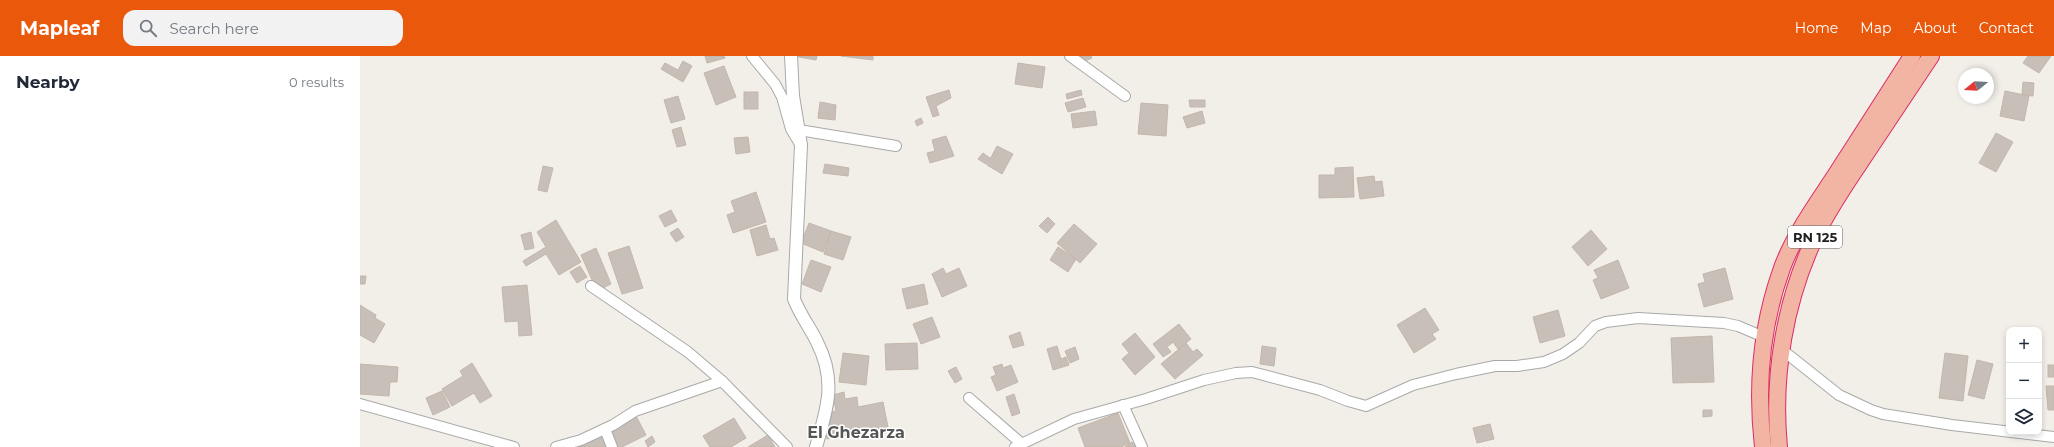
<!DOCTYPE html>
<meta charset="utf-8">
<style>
:root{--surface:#fff;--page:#f2f2f3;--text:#1f2937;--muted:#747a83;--line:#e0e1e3;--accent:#ea580c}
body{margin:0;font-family:Montserrat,sans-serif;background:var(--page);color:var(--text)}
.controls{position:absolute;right:12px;bottom:12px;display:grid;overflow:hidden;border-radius:8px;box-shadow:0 2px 6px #0003}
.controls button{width:36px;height:36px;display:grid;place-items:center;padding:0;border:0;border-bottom:1px solid var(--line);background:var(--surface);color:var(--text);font:20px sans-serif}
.compass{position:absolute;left:1598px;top:12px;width:36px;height:36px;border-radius:50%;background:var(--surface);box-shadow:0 2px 6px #0003;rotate:252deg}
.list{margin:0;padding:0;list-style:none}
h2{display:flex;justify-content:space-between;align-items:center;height:52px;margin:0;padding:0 16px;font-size:17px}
h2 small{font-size:13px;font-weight:400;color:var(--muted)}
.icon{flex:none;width:22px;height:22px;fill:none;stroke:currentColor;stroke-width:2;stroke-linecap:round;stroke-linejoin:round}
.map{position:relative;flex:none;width:1694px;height:391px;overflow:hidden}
header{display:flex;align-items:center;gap:24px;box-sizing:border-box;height:56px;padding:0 20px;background:var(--accent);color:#fff}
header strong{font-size:19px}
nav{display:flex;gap:22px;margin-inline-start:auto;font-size:14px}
.search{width:280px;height:36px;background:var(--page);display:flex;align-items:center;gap:10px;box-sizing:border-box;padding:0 14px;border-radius:12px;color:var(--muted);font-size:15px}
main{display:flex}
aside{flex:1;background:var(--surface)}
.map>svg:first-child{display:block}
.building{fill:#c7bfb8;stroke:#c4b6ab}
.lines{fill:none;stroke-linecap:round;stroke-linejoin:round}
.minor-casing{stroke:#a9a9a9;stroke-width:12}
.tertiary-casing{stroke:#a9a9a9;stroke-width:14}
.trunk-casing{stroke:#dc2a67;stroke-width:18}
.minor{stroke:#fff;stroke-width:10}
.tertiary{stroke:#fff;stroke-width:12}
.trunk{stroke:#f2b4a3;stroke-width:16}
.labels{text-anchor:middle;stroke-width:3;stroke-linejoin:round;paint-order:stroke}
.shield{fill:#fff;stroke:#646464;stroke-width:1}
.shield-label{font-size:13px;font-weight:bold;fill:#222}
.quarter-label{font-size:16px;font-weight:bold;fill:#555;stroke:#fff}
</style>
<header>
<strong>Mapleaf</strong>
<div class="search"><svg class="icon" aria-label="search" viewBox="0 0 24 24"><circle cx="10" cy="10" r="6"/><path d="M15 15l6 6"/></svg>Search here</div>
<nav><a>Home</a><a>Map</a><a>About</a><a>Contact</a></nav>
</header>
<main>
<aside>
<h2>Nearby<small>0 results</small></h2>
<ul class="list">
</ul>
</aside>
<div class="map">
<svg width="1694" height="391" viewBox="0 0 1694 391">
<rect width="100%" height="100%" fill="#f2efe9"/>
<g class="building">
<polygon points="345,0 364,0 365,2 347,7"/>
<polygon points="433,0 457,0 456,4"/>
<polygon points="481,0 513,0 513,4"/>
<polygon points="722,0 731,0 732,2 720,7 718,2"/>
<polygon points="1668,0 1691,0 1679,17 1663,7"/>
<polygon points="323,5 332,10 323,26 301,13 305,7 318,14"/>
<polygon points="658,7 685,11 682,32 655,28"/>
<polygon points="364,10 376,41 356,49 344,17"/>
<polygon points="1663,26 1674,27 1673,40 1662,39"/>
<polygon points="589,34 591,42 576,50 579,59 573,61 566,41"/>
<polygon points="721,34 722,39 707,43 706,38"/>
<polygon points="1645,35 1669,40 1664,65 1640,60"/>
<rect x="384" y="36" width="14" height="17"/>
<polygon points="318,40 325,63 311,67 304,44"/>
<polygon points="723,42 726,51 708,56 705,47"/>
<polygon points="829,44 845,44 845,51 830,51"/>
<polygon points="460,46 476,49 475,64 458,62"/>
<polygon points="781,47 808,49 806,80 778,78"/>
<polygon points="735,55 737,69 713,72 711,58"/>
<polygon points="842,55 845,67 827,72 823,61"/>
<polygon points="561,62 563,67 557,70 555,65"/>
<polygon points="321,71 326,89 317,91 312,74"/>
<polygon points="1636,77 1653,86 1636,116 1619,107"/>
<polygon points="586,80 594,100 570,107 567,97 575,95 572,84"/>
<polygon points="388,81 390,96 376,98 374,82"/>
<polygon points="637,90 653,98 642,118 627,109"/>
<polygon points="623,97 630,102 626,108 618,103"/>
<polygon points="465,108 489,112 488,120 463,117"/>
<polygon points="183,110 193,112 187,136 178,134"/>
<polygon points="993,111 994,141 959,142 959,119 975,119 975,112"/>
<polygon points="1014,120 1015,126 1022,125 1024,140 1000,143 997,122"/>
<polygon points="396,136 406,166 373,177 367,159 375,156 371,145"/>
<polygon points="311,154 317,165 305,171 299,160"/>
<polygon points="688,161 695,168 687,177 679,170"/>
<polygon points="196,164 221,206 199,219 186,198 166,210 163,205 186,191 177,176"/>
<polygon points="449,167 471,175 463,196 441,187"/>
<polygon points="714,168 737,188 720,207 697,187"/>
<polygon points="406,169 410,183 414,182 418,194 397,200 390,174"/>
<polygon points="318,172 324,181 316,186 310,177"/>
<polygon points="1231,174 1247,193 1228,210 1212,191"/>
<polygon points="471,175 491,181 483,204 464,198"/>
<polygon points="171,176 174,192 165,194 161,179"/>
<polygon points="269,190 283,232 262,238 248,197"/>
<polygon points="698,191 716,203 708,216 690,204"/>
<polygon points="236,192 251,228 237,235 221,199"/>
<polygon points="451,204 471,211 461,236 442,228"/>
<polygon points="1258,204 1269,232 1241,243 1233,224 1238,222 1234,214"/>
<polygon points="220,210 227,221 217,227 210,216"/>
<polygon points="583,212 586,218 599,212 607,230 582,241 572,218"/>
<polygon points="1365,212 1373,243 1344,251 1338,228 1345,226 1343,218"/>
<polygon points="0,220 6,220 5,228 0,228"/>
<polygon points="564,228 568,248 547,253 542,233"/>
<polygon points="167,229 172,279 159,280 158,265 145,266 142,231"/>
<polygon points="0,249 16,259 15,262 25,268 14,287 0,279"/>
<polygon points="1065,252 1079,274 1072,278 1076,283 1054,297 1037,269"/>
<polygon points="1198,254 1205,280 1180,287 1173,261"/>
<polygon points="572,261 580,281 561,288 553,268"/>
<polygon points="819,268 831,283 818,293 813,286 807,291 811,296 803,301 793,288"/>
<polygon points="660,276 664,289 653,292 649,280"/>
<polygon points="775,277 795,301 775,319 762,303 769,297 762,288"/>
<polygon points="1352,280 1354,326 1313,327 1311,282"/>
<polygon points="557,287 558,313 526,314 525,288"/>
<polygon points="826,287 833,296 837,293 843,299 815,323 801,308"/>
<polygon points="697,290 701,303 706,301 709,309 693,314 687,293"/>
<polygon points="902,290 916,292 914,310 900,308"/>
<polygon points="715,291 719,303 710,307 705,295"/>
<polygon points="483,297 509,300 506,329 479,326"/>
<polygon points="1585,297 1608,300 1603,345 1579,342"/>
<polygon points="1617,304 1633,308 1624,343 1608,339"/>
<polygon points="112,307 132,340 120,347 114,337 92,350 82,333 103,320 100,315"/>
<polygon points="0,308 38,311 37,326 30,326 29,340 0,338"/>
<polygon points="642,308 643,312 651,309 658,326 637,335 631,321 636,319 633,311"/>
<rect x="1688" y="309" width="6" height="12"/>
<polygon points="596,311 602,323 595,327 588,315"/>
<polygon points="1686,330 1694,330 1694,354 1688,354"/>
<polygon points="82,335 90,351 73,359 66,342"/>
<polygon points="484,336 485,343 497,341 498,351 523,346 528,371 467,383 462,358 476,355 473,339"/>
<polygon points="654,338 660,357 652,360 646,341"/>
<polygon points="1343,354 1352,354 1352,360 1343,361"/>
<polygon points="758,357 770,387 761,391 725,391 718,372"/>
<polygon points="275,358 286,379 262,391 247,391 240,375"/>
<polygon points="374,362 386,382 371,391 350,391 343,380"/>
<polygon points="1130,368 1134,383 1117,387 1113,372"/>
<polygon points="408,379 415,391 388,391"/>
<polygon points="243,380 246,391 219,391 218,388"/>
<polygon points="292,380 295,386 288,391 285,385"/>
<polygon points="772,386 776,391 765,391"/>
</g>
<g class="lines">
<g class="minor-casing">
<g id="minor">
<polyline points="392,0 415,28 422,41 431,73 440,88"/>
<polyline points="710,0 765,40"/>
<polyline points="439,74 536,90"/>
<polyline points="231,230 328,296 362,325 427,391"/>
<polyline points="1421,293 1479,339 1511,354 1523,358 1592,369 1694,381"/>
<polyline points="609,342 662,388"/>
<polyline points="0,348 154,391"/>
<polyline points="763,349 782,391"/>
<polyline points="245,373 252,391"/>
<polyline points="196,391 221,384 253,369 275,355 362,325"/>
<polyline points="655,391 714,363 786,343 844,324 876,317 892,316 960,334 988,345 1006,350 1053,329 1096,318 1135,310 1157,310 1184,306 1203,298 1219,287 1235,270 1246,266 1278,262 1364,267 1378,270 1404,281"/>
</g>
</g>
<g class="tertiary-casing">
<path id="tertiary" d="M431 0 433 40 441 89 434 243C440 259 450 271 457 286 477 325 467 353 456 391"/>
</g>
<g class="trunk-casing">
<g id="trunk">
<path d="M1403 391C1396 330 1401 270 1422 212 1434 179 1456 149 1475 120 1501 80 1526 40 1552 0"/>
<path d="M1419 391C1412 319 1425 244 1456 179 1470 150 1488 125 1505 99 1527 66 1549 33 1571 0"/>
</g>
</g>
<use href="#minor" class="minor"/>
<use href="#tertiary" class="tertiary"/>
<use href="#trunk" class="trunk"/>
</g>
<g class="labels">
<rect class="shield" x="1428" y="170" width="54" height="22" rx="3"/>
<g class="shield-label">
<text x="1455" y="186">RN 125</text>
</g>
<g class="quarter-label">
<text x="496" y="382">El Ghezarza</text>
</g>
</g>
</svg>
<div class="controls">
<button>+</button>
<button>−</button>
<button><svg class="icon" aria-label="layers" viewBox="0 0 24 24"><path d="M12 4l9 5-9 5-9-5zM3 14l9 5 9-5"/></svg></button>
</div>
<svg class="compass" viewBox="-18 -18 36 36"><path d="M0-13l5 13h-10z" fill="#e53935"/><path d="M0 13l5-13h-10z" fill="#747a83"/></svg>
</div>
</main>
